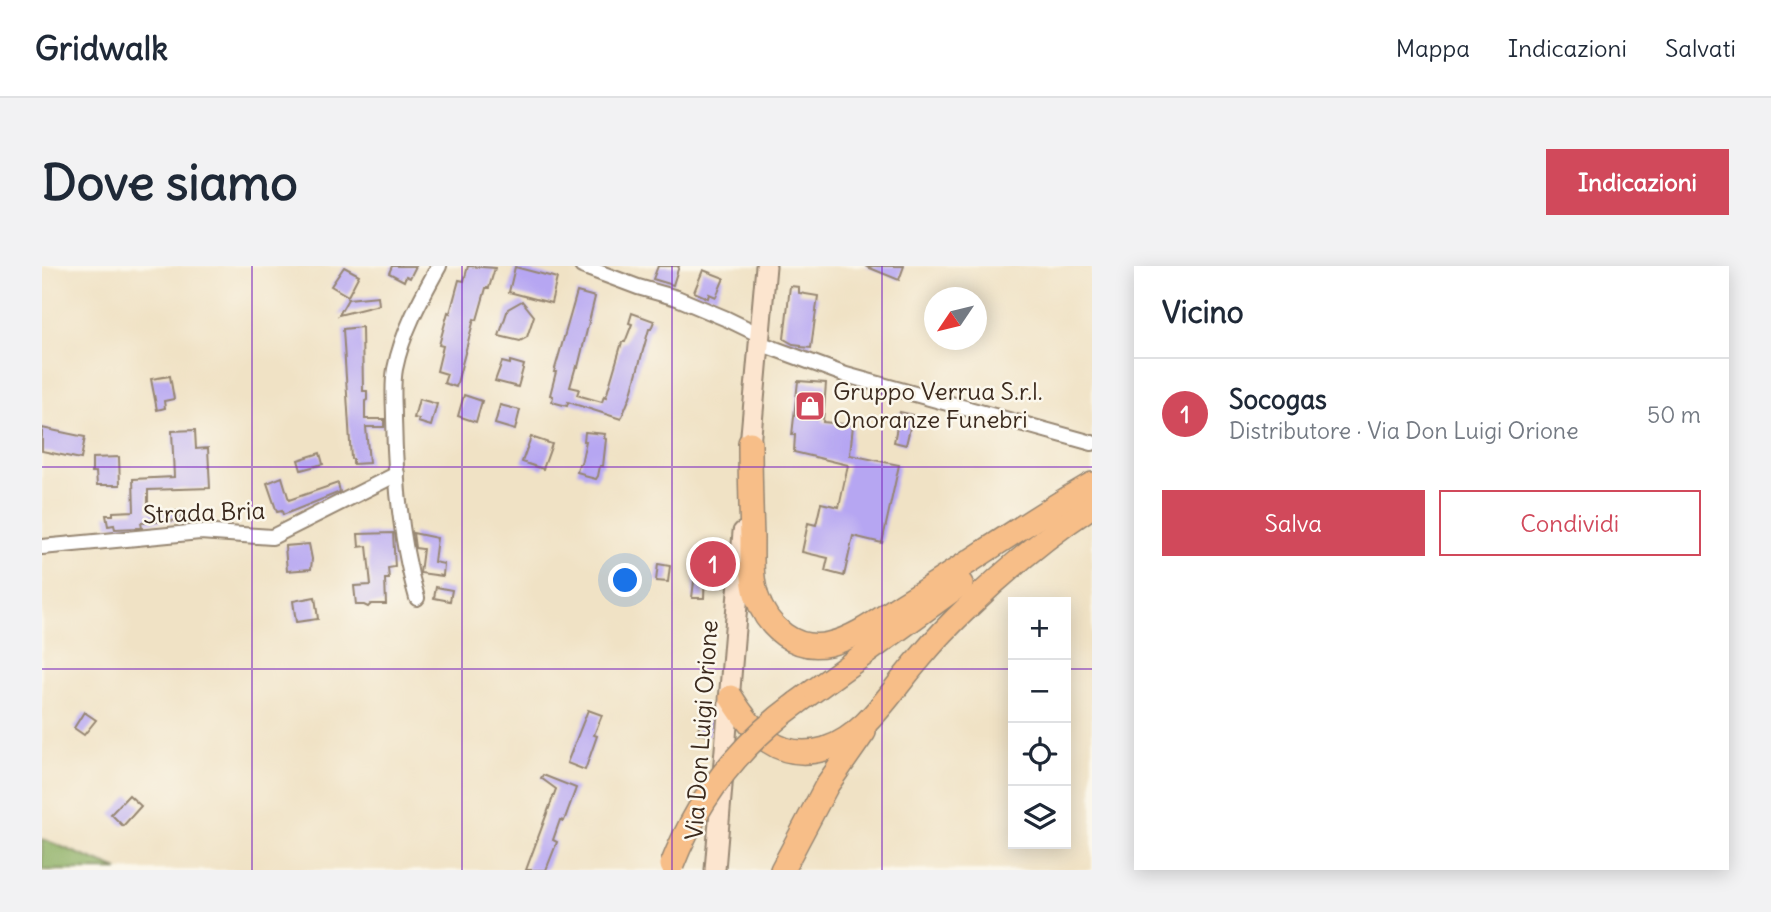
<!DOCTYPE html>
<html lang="it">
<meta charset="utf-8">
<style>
:root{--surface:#fff;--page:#f2f2f3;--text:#1f2937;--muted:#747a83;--line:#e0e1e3;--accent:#d1495b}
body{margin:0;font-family:Delius,sans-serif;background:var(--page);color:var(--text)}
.controls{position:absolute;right:21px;bottom:21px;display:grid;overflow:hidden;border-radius:0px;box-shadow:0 4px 18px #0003}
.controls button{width:63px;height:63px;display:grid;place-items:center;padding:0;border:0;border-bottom:2px solid var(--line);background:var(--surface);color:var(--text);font:35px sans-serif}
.compass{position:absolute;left:882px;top:21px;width:63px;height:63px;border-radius:50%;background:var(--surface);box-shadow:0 4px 18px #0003;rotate:235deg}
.you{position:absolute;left:584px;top:315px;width:24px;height:24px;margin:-18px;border:5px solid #fff;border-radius:50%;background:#1a73e8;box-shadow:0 0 0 10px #1a73e833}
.badge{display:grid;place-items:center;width:46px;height:46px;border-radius:50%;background:var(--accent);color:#fff;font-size:23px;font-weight:700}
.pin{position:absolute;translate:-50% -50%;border:4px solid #fff;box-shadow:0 2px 7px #0006}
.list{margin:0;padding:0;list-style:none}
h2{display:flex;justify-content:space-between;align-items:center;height:91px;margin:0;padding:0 28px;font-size:30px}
h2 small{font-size:23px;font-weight:400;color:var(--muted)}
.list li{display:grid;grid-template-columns:46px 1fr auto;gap:21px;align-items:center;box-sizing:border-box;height:112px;padding:0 28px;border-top:2px solid var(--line)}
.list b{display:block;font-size:26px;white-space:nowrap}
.list p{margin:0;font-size:23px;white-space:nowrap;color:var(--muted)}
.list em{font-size:23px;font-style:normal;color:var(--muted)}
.actions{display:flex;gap:14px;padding:21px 28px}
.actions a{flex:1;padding:16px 0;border:2px solid var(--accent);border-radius:0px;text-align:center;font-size:24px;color:var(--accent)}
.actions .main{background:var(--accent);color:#fff}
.icon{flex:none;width:38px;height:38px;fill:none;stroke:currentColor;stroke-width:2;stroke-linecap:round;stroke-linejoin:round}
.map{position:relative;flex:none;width:1050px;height:604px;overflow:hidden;border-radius:0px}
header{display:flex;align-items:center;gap:42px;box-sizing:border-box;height:98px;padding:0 35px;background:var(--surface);border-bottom:2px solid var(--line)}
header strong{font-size:33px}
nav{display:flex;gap:38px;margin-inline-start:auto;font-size:24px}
.intro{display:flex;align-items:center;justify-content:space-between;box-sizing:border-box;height:168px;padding:0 42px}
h1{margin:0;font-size:49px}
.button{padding:18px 32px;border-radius:0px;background:var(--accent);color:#fff;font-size:24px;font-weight:700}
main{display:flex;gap:42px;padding:0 42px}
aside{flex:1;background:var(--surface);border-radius:0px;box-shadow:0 4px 18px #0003}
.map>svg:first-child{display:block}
.forest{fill:#8caf63;stroke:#646c40;stroke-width:2}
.building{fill:#b6a6f2}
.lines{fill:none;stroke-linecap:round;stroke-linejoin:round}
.minor-casing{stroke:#968672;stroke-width:18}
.secondary-casing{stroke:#968672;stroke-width:23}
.trunk-casing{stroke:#968672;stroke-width:26}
.minor{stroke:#fff;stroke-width:14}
.secondary{stroke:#fce5cf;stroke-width:19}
.trunk{stroke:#f7be88;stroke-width:23}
.trunk-bridge-casing{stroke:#968672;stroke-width:26;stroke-linecap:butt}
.trunk-bridge{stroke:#f7be88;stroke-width:23}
.grid{fill:none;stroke:#7b2cbf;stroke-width:2;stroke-opacity:0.55}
.labels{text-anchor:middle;stroke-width:5;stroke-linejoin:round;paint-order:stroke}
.poi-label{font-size:24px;fill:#3b2a1e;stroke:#fbf7ec;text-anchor:start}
.street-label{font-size:24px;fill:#3b2a1e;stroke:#fbf7ec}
</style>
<header>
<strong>Gridwalk</strong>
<nav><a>Mappa</a><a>Indicazioni</a><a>Salvati</a></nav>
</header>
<div class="intro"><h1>Dove siamo</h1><a class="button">Indicazioni</a></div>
<main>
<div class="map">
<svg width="1050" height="604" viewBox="0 0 1050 604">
<rect width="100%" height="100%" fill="#fbf7ec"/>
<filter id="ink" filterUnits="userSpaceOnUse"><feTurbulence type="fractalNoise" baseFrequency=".0143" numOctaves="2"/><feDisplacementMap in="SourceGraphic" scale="14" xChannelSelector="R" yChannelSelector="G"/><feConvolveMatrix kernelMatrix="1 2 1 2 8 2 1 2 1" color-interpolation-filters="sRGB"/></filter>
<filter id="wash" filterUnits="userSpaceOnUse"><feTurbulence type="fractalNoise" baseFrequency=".00686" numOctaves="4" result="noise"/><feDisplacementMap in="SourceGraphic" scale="28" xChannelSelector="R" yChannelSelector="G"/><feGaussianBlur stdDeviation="1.57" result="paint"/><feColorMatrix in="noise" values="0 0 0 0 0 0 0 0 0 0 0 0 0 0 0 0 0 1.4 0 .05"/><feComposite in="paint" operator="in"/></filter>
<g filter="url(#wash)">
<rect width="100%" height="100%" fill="#f0e2c5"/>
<polygon class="forest" points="0,573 8,576 76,604 0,604"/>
<g id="blocks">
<g class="building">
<polygon points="350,0 374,0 368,12 364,10 362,15 347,7"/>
<polygon points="426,0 453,2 447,22 444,22 435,54 432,53 414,121 402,117 405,108 395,105 401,80 397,79 406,46 408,47 417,14 422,15"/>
<polygon points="616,0 637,0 631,19 611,13"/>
<polygon points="823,0 862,0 857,14"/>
<polygon points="302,1 317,9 306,30 289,20"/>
<polygon points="473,1 515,12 509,37 467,26"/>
<polygon points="661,4 682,12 674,31 667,28 666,32 652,26"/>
<polygon points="748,20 757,21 757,27 776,30 769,82 759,81 759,79 751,78 742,73"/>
<polygon points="535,26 553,31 536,101 534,100 528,121 537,123 535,129 560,136 562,130 564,131 580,76 583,76 590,58 587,57 590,47 612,55 609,63 607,63 588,131 579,153 526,136 525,140 510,136 511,130 508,129 514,106 512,106"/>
<polygon points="336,30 337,39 297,49 306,33"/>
<polygon points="480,35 492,50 485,71 478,75 457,70 466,43"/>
<polygon points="320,61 321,125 325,125 325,134 323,135 323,153 342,153 342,161 324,161 327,197 311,198 311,193 309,193 301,63"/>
<polygon points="468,95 482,99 476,121 453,115 460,96 468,98"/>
<polygon points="128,110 132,133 122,135 123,142 115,144 109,113"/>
<polygon points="756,115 784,117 781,156 811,159 808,189 857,199 840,277 811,270 802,310 783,305 786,292 760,286 766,257 774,259 779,237 797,241 806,199 752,186 753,169 750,169"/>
<polygon points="422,129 440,135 434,156 416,150"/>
<polygon points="377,133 395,138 389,160 376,156 377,153 372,152"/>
<polygon points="458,139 478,144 473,164 453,158"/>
<polygon points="858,146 871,149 864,179 852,176"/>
<polygon points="0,162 43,171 39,193 0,185"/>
<polygon points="153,164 154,183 166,182 168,222 106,224 106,245 139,245 139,254 99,257 100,262 96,262 73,263 72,259 66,260 64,249 71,249 71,246 92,245 91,213 132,211 130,165"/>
<polygon points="543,166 563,168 562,172 564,173 561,200 558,200 556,210 554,213 542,210 542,208 535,206 537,198 539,198 544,175 542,175"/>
<polygon points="489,171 510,178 501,203 480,196"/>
<polygon points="278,187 281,198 259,204 256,194"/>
<polygon points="77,191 78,219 55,219 54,206 50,206 50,192"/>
<polygon points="240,211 247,234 296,217 298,226 241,249 240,245 235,246 225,217"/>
<polygon points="351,267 353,301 346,302 347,313 343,313 344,338 329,338 326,341 322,339 314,339 312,320 329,319 325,280 317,281 316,268"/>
<polygon points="371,267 395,272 392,296 402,298 401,310 378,307 381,283 373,282"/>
<polygon points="267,278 270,293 269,303 245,305 243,280"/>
<polygon points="655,290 686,292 685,307 663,306 662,332 650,332"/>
<polygon points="616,298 628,300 626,316 614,315"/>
<polygon points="394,321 410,324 408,335 392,332"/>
<polygon points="273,331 276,353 254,356 251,335"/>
<polygon points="546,444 560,449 552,469 555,470 543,504 525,497"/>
<polygon points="42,446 54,454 42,469 32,462"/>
<polygon points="659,452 671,455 667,470 655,467"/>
<polygon points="501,509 534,522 522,555 518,554 511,574 515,576 504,604 484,604 514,523 499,512"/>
<polygon points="87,529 99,540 81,560 69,548"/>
</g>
</g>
</g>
<g filter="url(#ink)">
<use href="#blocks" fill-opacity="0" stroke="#968672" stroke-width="2"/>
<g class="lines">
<g class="minor-casing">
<g id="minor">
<polyline points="540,0 596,21 635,32 685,53 718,69"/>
<polyline points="717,77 804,109 1050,177"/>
<polyline points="0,281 158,266 230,271 355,208"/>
<path d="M375 332C359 277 353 210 352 152 352 136 350 119 353 103 360 67 379 32 397 0"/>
</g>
</g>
<g class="secondary-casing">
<g id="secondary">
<polyline points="707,191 724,0"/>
<polyline points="673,604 701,266"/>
</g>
</g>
<g class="trunk-casing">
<g id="trunk">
<path d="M708 177C708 209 709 241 710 272 710 291 709 313 715 331 725 361 753 386 787 378 814 372 839 352 861 338 925 299 985 255 1050 218"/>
<path d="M689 431C711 467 736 496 783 483 825 470 850 423 878 392 893 374 909 357 926 341 964 304 1006 269 1050 240"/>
<polyline points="755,437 919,318"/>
<polyline points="740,604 785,519 822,466"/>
</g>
</g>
<use href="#minor" class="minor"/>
<use href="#secondary" class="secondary"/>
<use href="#trunk" class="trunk"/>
<g class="trunk-bridge-casing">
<path id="trunk-bridge" d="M630 599C656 532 697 479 755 437"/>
</g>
<use href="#trunk-bridge" class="trunk-bridge"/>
</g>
</g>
<path class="grid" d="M210 0V604M420 0V604M630 0V604M840 0V604M0 201H1050M0 403H971M1024 403H1050"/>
<defs>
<g id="shop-square" transform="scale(1.575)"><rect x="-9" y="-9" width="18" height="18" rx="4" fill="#d1495b" stroke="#fbf7ec"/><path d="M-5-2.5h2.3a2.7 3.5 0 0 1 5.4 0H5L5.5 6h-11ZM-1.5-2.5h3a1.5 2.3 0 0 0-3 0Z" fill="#fff"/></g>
</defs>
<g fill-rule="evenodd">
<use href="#shop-square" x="768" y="140"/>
</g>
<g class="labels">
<g class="poi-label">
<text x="791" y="134">Gruppo Verrua S.r.l.<tspan x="791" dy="28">Onoranze Funebri</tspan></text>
</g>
<g class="street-label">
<text transform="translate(162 247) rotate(-2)" y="8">Strada Bria</text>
<text transform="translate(660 464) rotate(-86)" y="8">Via Don Luigi Orione</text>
</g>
</g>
</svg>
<div class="controls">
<button>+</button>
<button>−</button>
<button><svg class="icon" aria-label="locate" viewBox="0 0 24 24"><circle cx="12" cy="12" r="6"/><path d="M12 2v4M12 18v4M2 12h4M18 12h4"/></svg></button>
<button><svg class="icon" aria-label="layers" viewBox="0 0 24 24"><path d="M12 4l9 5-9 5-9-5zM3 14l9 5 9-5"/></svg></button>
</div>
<svg class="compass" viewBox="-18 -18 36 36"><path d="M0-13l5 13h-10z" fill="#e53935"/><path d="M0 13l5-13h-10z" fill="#747a83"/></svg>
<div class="you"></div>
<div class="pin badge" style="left:671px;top:298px">1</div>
</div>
<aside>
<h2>Vicino<small></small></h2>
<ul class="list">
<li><span class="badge">1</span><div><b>Socogas</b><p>Distributore · Via Don Luigi Orione</p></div><em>50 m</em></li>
</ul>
<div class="actions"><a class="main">Salva</a><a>Condividi</a></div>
</aside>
</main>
